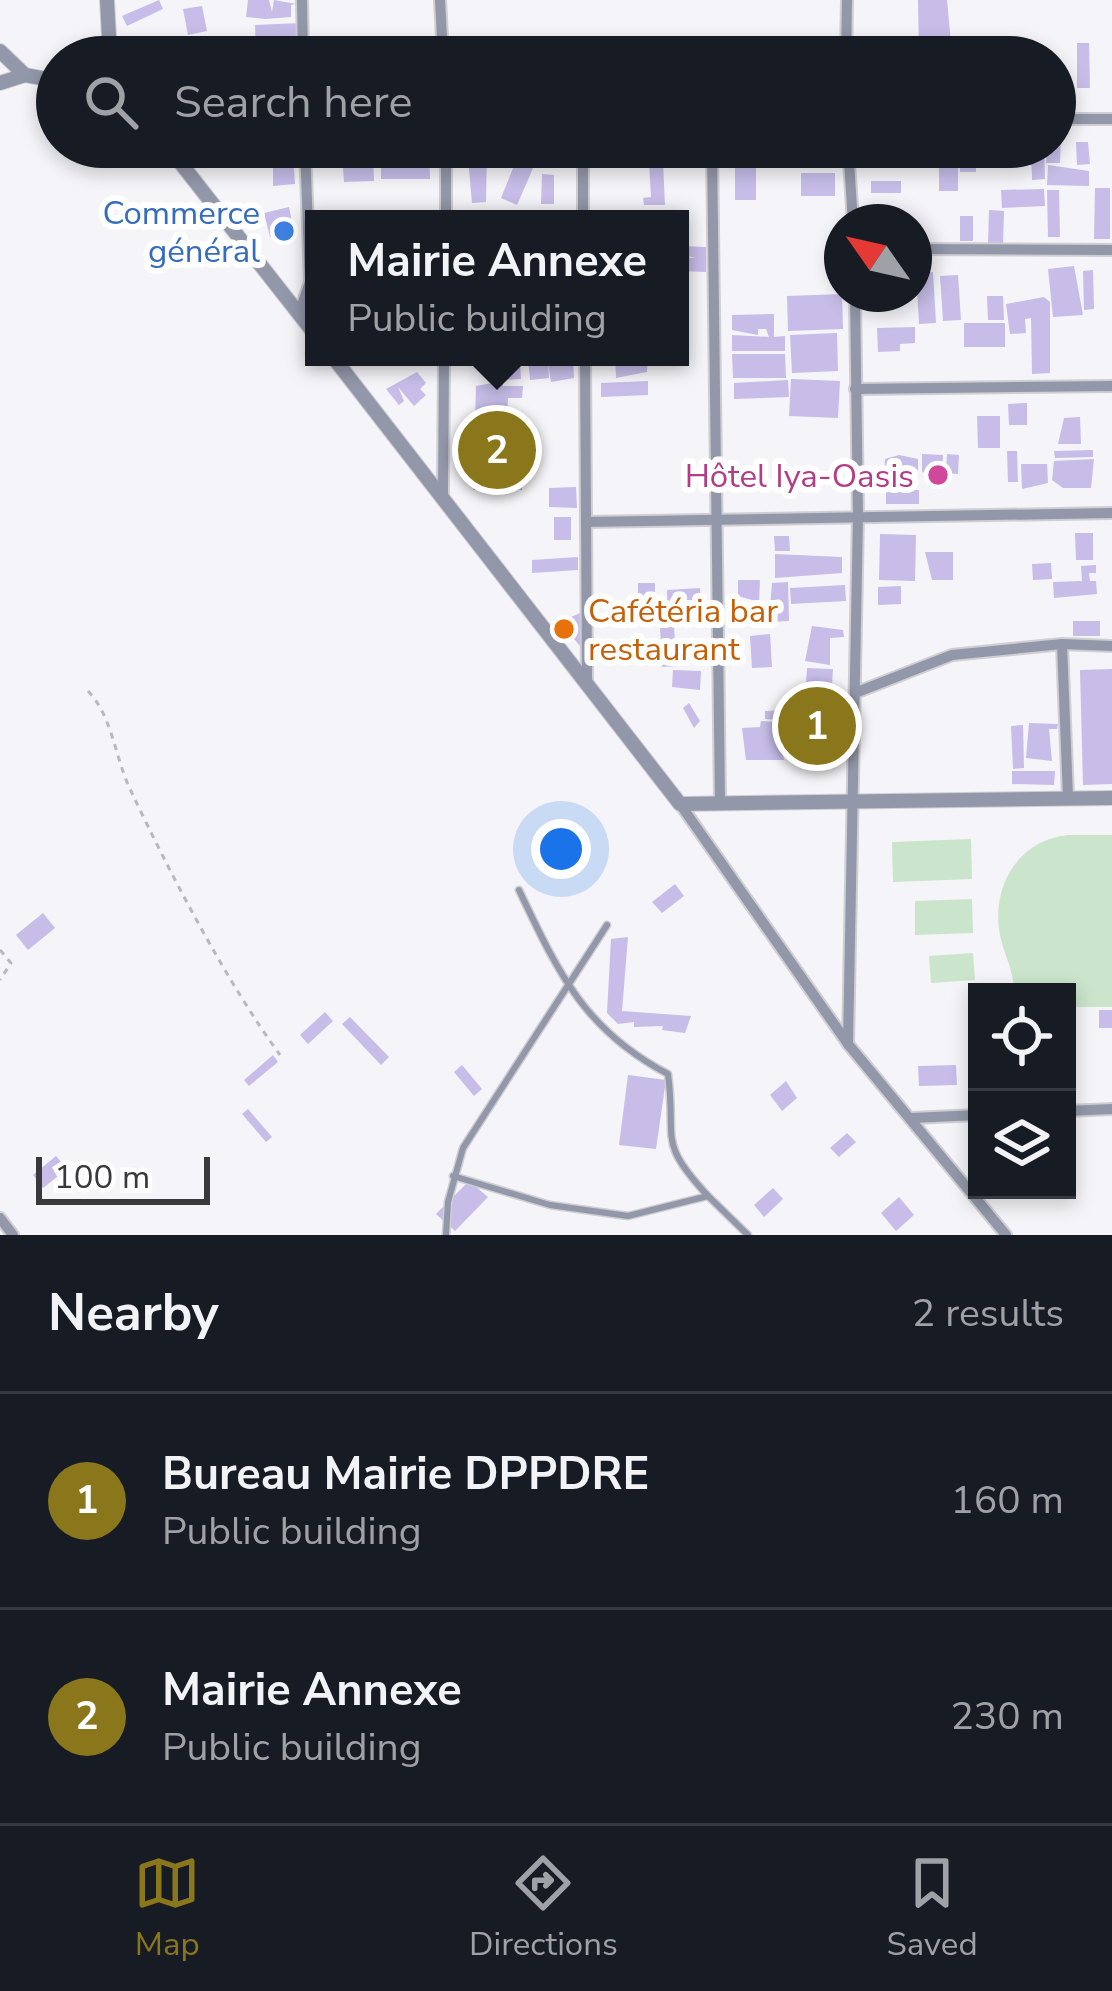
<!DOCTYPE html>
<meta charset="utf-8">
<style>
:root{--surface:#171b24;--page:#242831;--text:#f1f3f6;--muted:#9ea1a6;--line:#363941;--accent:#8b771b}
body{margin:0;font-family:"Nunito Sans",sans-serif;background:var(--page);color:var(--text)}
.controls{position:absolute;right:36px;bottom:36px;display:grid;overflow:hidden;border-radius:0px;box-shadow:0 6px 18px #0003}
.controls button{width:108px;height:108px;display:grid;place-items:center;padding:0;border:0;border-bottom:3px solid var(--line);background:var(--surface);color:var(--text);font:60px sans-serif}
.compass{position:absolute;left:824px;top:204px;width:108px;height:108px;border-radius:50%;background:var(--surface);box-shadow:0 6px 18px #0003;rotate:304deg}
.scale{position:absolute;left:36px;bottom:30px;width:174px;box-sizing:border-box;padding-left:12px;border:6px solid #39383a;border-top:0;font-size:33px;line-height:42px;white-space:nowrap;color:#39383a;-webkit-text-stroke:9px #fff;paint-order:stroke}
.you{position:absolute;left:561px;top:849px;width:42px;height:42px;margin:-30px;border:9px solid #fff;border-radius:50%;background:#1a73e8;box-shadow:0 0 0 18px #1a73e833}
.badge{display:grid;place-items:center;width:78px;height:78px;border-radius:50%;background:var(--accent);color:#fff;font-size:39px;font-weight:700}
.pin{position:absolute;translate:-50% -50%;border:6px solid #fff;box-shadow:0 3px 12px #0006}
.popup{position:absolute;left:305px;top:210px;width:384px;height:156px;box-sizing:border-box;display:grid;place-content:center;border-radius:0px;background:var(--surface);filter:drop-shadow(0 3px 9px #0005);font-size:39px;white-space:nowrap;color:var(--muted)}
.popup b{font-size:45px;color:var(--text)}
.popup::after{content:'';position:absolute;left:50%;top:100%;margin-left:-24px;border:24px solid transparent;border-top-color:var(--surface)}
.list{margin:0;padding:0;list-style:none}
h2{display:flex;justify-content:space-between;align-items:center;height:156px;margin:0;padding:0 48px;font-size:51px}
h2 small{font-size:39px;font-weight:400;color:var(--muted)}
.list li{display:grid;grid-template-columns:78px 1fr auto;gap:36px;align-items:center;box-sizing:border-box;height:216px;padding:0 48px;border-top:3px solid var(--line)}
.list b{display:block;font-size:45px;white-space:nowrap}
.list p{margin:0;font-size:39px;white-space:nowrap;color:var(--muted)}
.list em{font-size:39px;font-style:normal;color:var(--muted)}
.icon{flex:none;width:66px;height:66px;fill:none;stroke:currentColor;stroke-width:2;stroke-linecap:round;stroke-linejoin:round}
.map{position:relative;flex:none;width:1112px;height:1235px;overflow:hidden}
.search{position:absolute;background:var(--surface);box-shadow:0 6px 18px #0003;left:36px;right:36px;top:36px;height:132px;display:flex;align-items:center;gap:30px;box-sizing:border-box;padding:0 42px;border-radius:66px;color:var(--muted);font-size:45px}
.sheet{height:588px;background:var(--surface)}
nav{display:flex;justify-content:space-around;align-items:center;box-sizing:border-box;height:168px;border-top:3px solid var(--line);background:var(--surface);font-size:33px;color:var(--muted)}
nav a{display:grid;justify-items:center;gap:6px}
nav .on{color:var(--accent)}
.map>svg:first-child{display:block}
.green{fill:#cae5cc}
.building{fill:#c7bde8}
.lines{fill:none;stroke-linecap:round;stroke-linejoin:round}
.service-casing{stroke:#cfced2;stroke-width:9}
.minor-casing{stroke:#cfced2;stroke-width:14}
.tertiary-casing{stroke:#cfced2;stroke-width:16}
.path{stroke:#b9b8bc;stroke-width:3;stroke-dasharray:6 6;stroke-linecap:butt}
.service{stroke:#9297a9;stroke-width:6}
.minor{stroke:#9297a9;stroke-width:10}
.tertiary{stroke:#9297a9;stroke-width:14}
.shop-dot{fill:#3f7fe0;stroke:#fff;stroke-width:4.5}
.hotel-dot{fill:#d1479c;stroke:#fff;stroke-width:4.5}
.food-dot{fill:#e8710a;stroke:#fff;stroke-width:4.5}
.labels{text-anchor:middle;stroke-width:12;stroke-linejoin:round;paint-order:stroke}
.shop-label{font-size:33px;fill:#366cbe;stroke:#fff;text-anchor:end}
.hotel-label{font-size:33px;fill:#b23c85;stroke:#fff;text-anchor:end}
.food-label{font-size:33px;fill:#c56008;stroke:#fff;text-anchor:start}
</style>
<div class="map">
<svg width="1112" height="1235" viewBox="0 0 1112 1235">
<rect width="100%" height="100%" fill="#f5f4f8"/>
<g class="green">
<path d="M1069 835H1112V1007H1067V992H1014C1014 968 1002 952 999 929 993 882 1021 839 1069 835Z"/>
<polygon points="971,839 972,879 893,882 892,842"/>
<polygon points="972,899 973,933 915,935 915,901"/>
<polygon points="973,953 975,980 931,983 929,956"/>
</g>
<g class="building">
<polygon points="159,0 163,9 127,26 122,16"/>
<polygon points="248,0 269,0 272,12 274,0 296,4 291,5 291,17 265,19 246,17"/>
<polygon points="918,0 947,0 952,53 919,54"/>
<polygon points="202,6 207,31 188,35 183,9"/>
<polygon points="300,23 301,57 256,57 255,25"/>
<rect x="378" y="37" width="11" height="20"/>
<polygon points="208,39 208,57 186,57 185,40"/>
<polygon points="244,41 244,57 214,57 214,42"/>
<polygon points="1077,43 1089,43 1090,88 1077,88"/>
<rect x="543" y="45" width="19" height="12"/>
<polygon points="1055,138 1061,138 1060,163 1046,163 1047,147 1055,147"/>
<polygon points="1076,142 1088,142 1090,164 1077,165"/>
<polygon points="381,147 429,147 430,179 381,179"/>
<polygon points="467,147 487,147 486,202 472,203"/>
<rect x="939" y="147" width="19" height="44"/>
<rect x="960" y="147" width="16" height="25"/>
<polygon points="1004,147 1021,147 1020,167 1004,166"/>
<polygon points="1031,147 1044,147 1045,179 1032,180"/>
<polygon points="520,151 537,159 517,205 501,198"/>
<polygon points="293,153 295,184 273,186 273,154"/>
<polygon points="373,153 374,181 344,182 342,155"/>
<rect x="735" y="155" width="21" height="45"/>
<polygon points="649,162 663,162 665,205 644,205 643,198 651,197"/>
<polygon points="1048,165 1089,171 1089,186 1047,185"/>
<rect x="801" y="173" width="34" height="23"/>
<polygon points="542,174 554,175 554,204 541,204"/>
<rect x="871" y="181" width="30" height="12"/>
<polygon points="1095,188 1110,188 1110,239 1094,239"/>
<polygon points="1044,189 1045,206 1002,208 1001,190"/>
<polygon points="1047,190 1059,190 1060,237 1048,237"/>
<polygon points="289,207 292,222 278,225 281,234 270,237 264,213"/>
<polygon points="989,210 1004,211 1003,244 988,244"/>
<rect x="960" y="216" width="13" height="25"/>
<polygon points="683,246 706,247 706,272 680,271 680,257 696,258 683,255"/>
<polygon points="1074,266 1083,315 1053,317 1048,269"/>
<polygon points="1093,270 1094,309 1084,310 1083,271"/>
<polygon points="933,272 936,323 919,324 916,273"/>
<polygon points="958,275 961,320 943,321 940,276"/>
<polygon points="842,294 843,329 788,331 787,296"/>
<polygon points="987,296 1003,296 1004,320 988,320"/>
<polygon points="1044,297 1050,302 1050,373 1032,374 1031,318 1025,319 1026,333 1010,334 1006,304"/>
<polygon points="774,314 774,337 785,336 785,351 732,351 732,335 769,337 766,329 758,329 758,335 732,330 732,315"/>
<rect x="964" y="323" width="41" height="24"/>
<polygon points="915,327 915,343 900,344 900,351 878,352 877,328"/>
<polygon points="837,333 838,371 792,373 790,335"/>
<polygon points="732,354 785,354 786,378 733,378"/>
<polygon points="547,357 548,364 573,357 574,378 551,382 548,364 549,378 530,380 528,358"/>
<polygon points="615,357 648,357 647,372 616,378"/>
<polygon points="520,360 521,379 506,380 505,361"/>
<polygon points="417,372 426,383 420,389 426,395 414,406 398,387 404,401 399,405 386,389"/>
<polygon points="791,379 840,381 838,418 789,416"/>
<polygon points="788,380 789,397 734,399 734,383"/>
<polygon points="503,381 503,386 523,386 522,398 508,398 507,423 475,422 476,386"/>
<polygon points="648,381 648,395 601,397 601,383"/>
<polygon points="1027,403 1027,425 1009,425 1008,404"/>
<polygon points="977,416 1000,416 1000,448 978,448"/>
<polygon points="1080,417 1081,444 1058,444 1064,418"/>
<polygon points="480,430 494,430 494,448 481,448"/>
<polygon points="1093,450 1093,457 1055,458 1054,451"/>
<polygon points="1007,451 1017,451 1018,482 1008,482"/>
<polygon points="922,454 943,455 942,477 922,472"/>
<polygon points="947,454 959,455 958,474 946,473"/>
<polygon points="899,455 918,459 918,474 884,473 885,459"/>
<polygon points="1094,459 1091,488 1063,488 1052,480 1054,461"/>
<polygon points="1021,464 1047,464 1048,483 1022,489"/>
<polygon points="473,473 522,474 522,490 473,490"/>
<polygon points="576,487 577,508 549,507 549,488"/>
<rect x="886" y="490" width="33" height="14"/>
<rect x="554" y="517" width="17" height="23"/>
<polygon points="1075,533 1093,533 1093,560 1076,560"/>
<polygon points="880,534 916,535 915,581 879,580"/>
<polygon points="774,536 789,536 790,551 775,551"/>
<polygon points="925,552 953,552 953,580 932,580"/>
<polygon points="775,554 842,557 842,573 775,578"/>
<polygon points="578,557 578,570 532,573 532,560"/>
<polygon points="1051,563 1052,579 1033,580 1032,564"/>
<polygon points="1096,565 1096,573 1089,573 1090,581 1096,581 1097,594 1054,598 1053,582 1082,581 1081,566"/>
<polygon points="738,580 760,580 759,602 738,596"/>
<polygon points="788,582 789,621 769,622 772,583"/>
<rect x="638" y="583" width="17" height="29"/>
<polygon points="845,585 846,601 791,604 790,588"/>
<polygon points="901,586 901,604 878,605 878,587"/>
<polygon points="700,588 701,618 668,619 667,590"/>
<polygon points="580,613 580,646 560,622"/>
<rect x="1073" y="621" width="27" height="15"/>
<polygon points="674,625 676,666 662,667 660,626"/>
<polygon points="812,626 843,630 844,637 830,638 830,665 805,661"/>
<polygon points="770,634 772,667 752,668 750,636"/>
<polygon points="807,668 833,669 832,685 806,684"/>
<polygon points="1112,669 1112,784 1083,785 1080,670"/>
<polygon points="673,670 701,671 700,690 672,687"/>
<polygon points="795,699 843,700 843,710 795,709"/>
<polygon points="689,703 700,721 694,728 683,708"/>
<polygon points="793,710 793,721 765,719 765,711"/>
<polygon points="847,712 847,748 842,748 842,722 830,722 838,725 838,750 799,750 798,713"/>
<polygon points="761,721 777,722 784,760 746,760 742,728 760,727"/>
<polygon points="1029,723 1058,724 1057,729 1049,729 1052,761 1026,758"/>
<polygon points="1023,725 1024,768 1013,769 1011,726"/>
<polygon points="1012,771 1055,771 1054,785 1012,784"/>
<polygon points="675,884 684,896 662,913 652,902"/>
<polygon points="43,913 55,928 28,950 16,935"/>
<polygon points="628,937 622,1011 691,1016 685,1033 662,1030 663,1026 634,1027 634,1022 618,1024 607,1013 611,939"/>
<rect x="1099" y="1010" width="13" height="18"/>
<polygon points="325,1012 333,1021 308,1044 300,1035"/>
<polygon points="350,1017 389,1057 381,1065 342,1024"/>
<polygon points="273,1055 278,1062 249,1086 244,1080"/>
<polygon points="462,1065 482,1089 474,1096 454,1072"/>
<polygon points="956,1065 957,1085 919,1086 918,1066"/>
<polygon points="628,1075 666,1080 656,1149 619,1145"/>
<polygon points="786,1081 797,1098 782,1111 770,1095"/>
<polygon points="248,1109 272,1137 266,1142 242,1114"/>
<polygon points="847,1133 856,1142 839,1157 830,1148"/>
<polygon points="56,1156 67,1169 43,1188 33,1175"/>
<polygon points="469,1181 488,1197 455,1231 436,1214"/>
<polygon points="773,1188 783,1199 764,1217 754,1205"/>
<polygon points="899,1197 914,1215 896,1231 881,1213"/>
</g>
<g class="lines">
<g class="service-casing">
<g id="service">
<path d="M519 890C558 972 584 1030 668 1074 677 1141 656 1140 708 1196"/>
<polyline points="453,1176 550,1205 628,1216 708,1196 748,1235"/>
<polyline points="446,1235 448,1202 463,1148 607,925"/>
</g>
</g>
<g class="minor-casing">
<g id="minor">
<polyline points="302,0 303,57"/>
<polyline points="440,0 443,57"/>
<polyline points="846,57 847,0"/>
<polyline points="1055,119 1112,119"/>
<polyline points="583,147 583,219"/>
<polyline points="712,147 720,803"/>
<polyline points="848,147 853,222"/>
<polyline points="446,219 446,147"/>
<polyline points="914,249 1112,250"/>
<polyline points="299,314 310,282 305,147"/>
<polyline points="585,357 587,680"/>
<polyline points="855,389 1112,386"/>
<polyline points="443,493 444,357"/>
<polyline points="586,522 1112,513"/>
<polyline points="1062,644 1068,798"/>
<polyline points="855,693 952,655 1062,644 1112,646"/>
<polyline points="680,804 848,1044 1006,1235"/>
<polyline points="848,1044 858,516 855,294"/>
<polyline points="1067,1111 1112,1109"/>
<polyline points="912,1118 977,1115"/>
<polyline points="0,1218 13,1235"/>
</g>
</g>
<g class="tertiary-casing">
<g id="tertiary">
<polyline points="0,51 25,75 57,81"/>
<polyline points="100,57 109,37 107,0"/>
<polyline points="0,83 25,75"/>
<polyline points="168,147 314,333"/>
<polyline points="333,357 680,804 1112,798"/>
</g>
</g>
<g class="path">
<path d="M88 691C113 717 115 759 131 791 169 872 228 984 280 1055"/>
<polyline points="0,950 11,963 0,980"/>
</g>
<use href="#service" class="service"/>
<use href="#minor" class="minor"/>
<use href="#tertiary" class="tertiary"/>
</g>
<circle class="shop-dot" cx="284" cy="231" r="12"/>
<circle class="hotel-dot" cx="938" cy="475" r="12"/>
<circle class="food-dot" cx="564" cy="629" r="12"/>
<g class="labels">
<g class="shop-label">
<text x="260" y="224">Commerce<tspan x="260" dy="38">général</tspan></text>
</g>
<g class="hotel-label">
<text x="914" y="487">Hôtel Iya-Oasis</text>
</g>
<g class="food-label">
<text x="588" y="622">Cafétéria bar<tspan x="588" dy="38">restaurant</tspan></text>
</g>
</g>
</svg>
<div class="controls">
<button><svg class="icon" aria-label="locate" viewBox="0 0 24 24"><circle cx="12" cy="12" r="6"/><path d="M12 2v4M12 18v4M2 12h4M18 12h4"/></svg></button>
<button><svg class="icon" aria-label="layers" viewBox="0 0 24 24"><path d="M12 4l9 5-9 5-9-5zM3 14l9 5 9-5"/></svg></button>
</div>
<svg class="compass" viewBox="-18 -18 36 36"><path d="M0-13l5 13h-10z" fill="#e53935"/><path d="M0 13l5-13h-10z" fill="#9ea1a6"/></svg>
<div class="scale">100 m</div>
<div class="you"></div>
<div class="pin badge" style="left:817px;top:726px">1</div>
<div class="pin badge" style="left:497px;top:450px">2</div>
<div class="popup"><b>Mairie Annexe</b>Public building</div>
<div class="search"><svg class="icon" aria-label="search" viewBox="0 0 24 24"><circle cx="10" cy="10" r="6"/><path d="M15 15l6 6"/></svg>Search here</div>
</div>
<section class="sheet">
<h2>Nearby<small>2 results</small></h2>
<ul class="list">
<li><span class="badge">1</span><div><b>Bureau Mairie DPPDRE</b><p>Public building</p></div><em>160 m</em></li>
<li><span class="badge">2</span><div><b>Mairie Annexe</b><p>Public building</p></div><em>230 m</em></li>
</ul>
</section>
<nav>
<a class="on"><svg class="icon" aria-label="map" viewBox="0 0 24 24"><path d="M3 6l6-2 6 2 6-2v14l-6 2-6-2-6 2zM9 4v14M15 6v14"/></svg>Map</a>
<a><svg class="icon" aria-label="directions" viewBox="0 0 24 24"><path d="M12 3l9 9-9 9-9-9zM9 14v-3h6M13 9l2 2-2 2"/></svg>Directions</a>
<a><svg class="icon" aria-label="saved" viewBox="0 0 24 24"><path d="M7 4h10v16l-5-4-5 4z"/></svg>Saved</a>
</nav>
